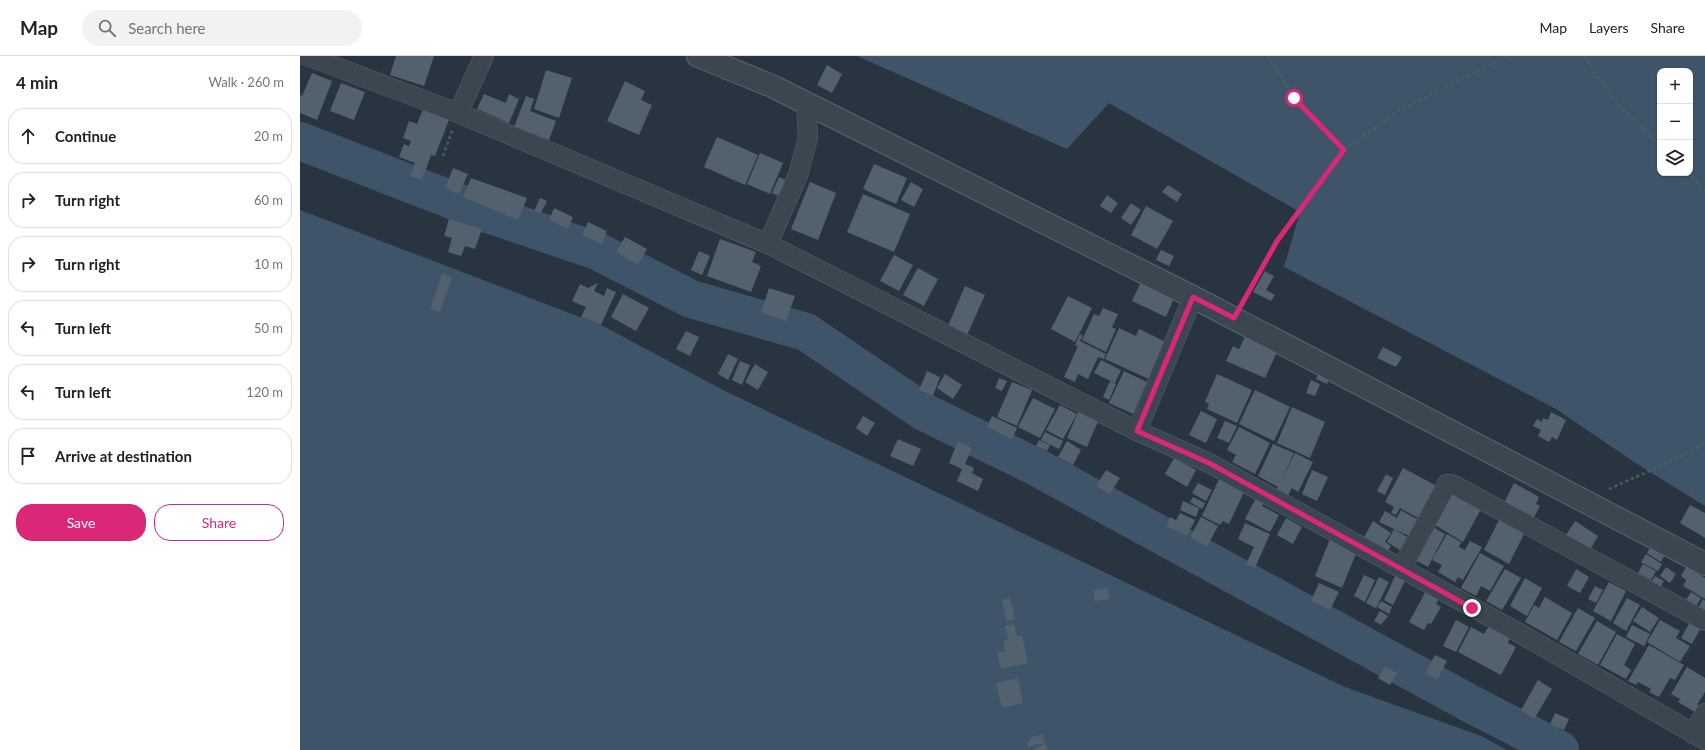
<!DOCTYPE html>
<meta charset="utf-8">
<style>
:root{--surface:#fff;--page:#f2f2f2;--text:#202124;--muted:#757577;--line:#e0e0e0;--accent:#db2777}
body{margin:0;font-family:Lato,sans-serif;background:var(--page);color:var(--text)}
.controls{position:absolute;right:12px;top:12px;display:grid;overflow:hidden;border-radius:8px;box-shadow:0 1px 3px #0004}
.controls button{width:36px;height:36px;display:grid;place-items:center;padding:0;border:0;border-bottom:1px solid var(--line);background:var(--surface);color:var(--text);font:20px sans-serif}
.stop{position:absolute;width:12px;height:12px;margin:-9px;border:3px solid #db2777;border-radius:50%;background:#fff}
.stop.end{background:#db2777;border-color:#fff;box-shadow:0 1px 4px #0008}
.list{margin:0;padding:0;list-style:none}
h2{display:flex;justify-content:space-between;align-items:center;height:52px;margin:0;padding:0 16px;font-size:17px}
h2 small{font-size:13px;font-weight:400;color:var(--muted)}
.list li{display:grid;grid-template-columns:26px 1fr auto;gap:12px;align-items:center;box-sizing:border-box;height:56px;margin:0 8px 8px;padding:0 8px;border:1px solid var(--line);border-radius:16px}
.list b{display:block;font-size:15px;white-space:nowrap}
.list em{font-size:13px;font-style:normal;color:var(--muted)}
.actions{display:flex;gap:8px;padding:12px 16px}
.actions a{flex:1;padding:9px 0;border:1px solid var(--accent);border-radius:16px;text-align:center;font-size:14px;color:var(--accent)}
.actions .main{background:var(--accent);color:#fff}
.icon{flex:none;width:22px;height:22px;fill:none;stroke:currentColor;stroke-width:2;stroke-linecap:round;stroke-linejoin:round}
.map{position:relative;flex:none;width:1405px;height:694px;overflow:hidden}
header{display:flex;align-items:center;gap:24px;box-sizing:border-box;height:56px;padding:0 20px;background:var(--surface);border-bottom:1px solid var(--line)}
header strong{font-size:19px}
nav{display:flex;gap:22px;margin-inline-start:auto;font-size:14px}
.search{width:280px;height:36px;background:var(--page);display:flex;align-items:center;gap:10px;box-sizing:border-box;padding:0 14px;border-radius:22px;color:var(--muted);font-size:15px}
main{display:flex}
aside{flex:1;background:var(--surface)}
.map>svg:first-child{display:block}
.water{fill:#3f5468;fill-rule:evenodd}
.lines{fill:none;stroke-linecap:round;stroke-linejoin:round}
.river{stroke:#3f5468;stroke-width:38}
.building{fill:#53606d}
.minor-casing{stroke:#5a646d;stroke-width:20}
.tertiary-casing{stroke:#5a646d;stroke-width:24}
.path{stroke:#4a5f5f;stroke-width:2.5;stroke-dasharray:3 3;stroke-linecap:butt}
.minor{stroke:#3c4650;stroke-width:19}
.tertiary{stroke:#3c4650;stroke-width:22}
.route{stroke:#db2777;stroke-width:5}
</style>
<header>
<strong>Map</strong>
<div class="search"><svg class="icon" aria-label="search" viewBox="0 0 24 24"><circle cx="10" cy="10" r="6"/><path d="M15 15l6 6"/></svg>Search here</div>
<nav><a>Map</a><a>Layers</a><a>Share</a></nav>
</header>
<main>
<aside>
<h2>4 min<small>Walk · 260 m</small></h2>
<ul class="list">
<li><svg class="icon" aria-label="ahead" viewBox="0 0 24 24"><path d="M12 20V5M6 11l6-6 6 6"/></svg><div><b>Continue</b></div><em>20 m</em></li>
<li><svg class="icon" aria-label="right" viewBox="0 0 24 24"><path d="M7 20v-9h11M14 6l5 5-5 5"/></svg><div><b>Turn right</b></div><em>60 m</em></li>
<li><svg class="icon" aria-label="right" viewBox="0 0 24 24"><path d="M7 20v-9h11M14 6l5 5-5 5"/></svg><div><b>Turn right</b></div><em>10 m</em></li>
<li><svg class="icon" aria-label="left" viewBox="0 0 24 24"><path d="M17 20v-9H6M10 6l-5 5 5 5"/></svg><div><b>Turn left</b></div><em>50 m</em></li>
<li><svg class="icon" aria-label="left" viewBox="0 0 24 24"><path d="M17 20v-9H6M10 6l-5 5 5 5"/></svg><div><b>Turn left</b></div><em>120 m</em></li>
<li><svg class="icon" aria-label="arrive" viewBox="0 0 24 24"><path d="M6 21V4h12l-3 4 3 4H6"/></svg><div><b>Arrive at destination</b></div></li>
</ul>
<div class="actions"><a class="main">Save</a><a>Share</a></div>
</aside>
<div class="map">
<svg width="1405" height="694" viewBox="0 0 1405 694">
<rect width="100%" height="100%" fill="#283540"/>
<g class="water">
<path d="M557 0H1405V450L1337 408 1256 353 984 211 1000 156 809 47 767 93ZM1360 15H1390V117H1360Z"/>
<polygon points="0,154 301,269 425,335 1045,631 1181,680 1207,694 0,694"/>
</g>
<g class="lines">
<polyline class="river" points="0,85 188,158 297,195 391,243 506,276 624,356 738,412 1171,648 1260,694"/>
</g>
<g class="building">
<polygon points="96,0 134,0 124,30 90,19"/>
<polygon points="527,9 542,18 532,37 517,29"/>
<polygon points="246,14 272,22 259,62 234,53"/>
<polygon points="12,17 32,25 17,64 0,57 0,39 2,40"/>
<polygon points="325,25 345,35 341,44 352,49 339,79 307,65"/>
<polygon points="41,27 65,36 54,64 30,55"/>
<polygon points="184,38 206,47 209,38 219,43 209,67 177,53"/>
<polygon points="226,40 234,43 230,55 256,65 249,84 214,71"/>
<polygon points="123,53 149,64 135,100 131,99 122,124 110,120 115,107 99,101 104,88 109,90 111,85 103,82 109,65 117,68"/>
<polygon points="417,81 458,99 445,129 404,111"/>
<polygon points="460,97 483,107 470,138 447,128"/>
<polygon points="574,108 607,122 596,148 563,133"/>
<polygon points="153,112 168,118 159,138 145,132"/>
<polygon points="479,121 490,126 483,142 472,137"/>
<polygon points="171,122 227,142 218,164 163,141"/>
<polygon points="510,126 536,137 518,184 491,173"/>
<polygon points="611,126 623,133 614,151 601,144"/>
<polygon points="868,129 882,138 877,146 862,136"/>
<polygon points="563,138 610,158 594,196 547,176"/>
<polygon points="807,139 818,147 811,157 800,150"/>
<polygon points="240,142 247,145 241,157 234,155"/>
<polygon points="831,147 841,154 831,169 821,162"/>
<polygon points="846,150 873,165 857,193 831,179"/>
<polygon points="254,152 273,161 268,173 249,164"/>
<polygon points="149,163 182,173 175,193 165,190 161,200 148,196 152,182 144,180"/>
<polygon points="288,166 307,175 302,188 282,179"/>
<polygon points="325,181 347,193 338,209 316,196"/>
<polygon points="420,183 456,196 452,206 461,210 451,236 407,220"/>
<polygon points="861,194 874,200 869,210 856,204"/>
<polygon points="399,195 410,200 402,219 391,214"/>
<polygon points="594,199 613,209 599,235 580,225"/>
<polygon points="618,212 638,223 624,250 603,239"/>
<polygon points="965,215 974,220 966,234 975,239 971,245 953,236"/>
<polygon points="142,218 152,221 140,256 130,253"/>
<polygon points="841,226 874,242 866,261 832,245"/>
<polygon points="298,227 294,235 304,240 307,232 316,236 301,269 281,261 286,251 272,245 280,228 288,232"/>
<polygon points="665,230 685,239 667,279 648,270"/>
<polygon points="469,232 495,240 486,265 461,257"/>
<polygon points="323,238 349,252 336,275 311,261"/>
<polygon points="768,240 792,252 775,286 751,273"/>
<polygon points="803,252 818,258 812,271 816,273 806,296 782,284 794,258 799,260"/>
<polygon points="819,272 836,280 839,273 868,287 851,324 805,303"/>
<polygon points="386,275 399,281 390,300 376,293"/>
<polygon points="780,278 783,280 780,285 806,298 804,303 798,301 788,323 778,318 775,326 764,321 778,290 775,289"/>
<polygon points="945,281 977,296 965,322 926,305 933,290 939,293"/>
<polygon points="1083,291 1102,301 1096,311 1077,302"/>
<polygon points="428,298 438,303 428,324 418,318"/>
<polygon points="801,304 821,314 815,327 794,317"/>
<polygon points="440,305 450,309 442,329 432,324"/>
<polygon points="455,308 468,316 458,334 445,326"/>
<polygon points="1020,314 1031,318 1027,328 1016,323"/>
<polygon points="627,315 640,321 633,340 619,334"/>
<polygon points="824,315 847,326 833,358 809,347"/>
<polygon points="645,318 662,329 653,343 637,332"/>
<polygon points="917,318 952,334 937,367 907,353 909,348 905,346"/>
<polygon points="699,322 707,325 702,335 695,332"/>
<polygon points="1011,324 1020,328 1015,340 1006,337"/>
<polygon points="810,325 816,328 809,344 803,341"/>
<polygon points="712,326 732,334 717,370 697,361"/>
<polygon points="955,334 990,351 974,385 939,368"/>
<polygon points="733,342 755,353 740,382 718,371"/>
<polygon points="760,349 777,358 763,383 746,374"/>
<polygon points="992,351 1025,366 1010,402 977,387"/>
<polygon points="779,354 799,363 787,391 767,382"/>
<polygon points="901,355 917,363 906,387 889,379"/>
<polygon points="1251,356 1266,364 1257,384 1252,381 1249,386 1238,380 1241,374 1233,370 1237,363 1242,366 1243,362 1248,364"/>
<polygon points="563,360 575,367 567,380 556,372"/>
<polygon points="692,360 717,372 712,383 687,371"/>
<polygon points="925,365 937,370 929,387 917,382"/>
<polygon points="939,371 970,387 955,418 932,406 936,399 927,394"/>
<polygon points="745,376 763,385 759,393 741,384"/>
<polygon points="598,383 621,393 613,410 590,400"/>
<polygon points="739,384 750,389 747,395 736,390"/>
<polygon points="658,385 672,392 665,408 674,412 672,417 683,423 678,435 657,425 662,413 649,407"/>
<polygon points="767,385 781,394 773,409 758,401"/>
<polygon points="973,388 994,397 980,427 995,397 1013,406 998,436 992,432 988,439 977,433 978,431 958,420"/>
<polygon points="874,402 896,414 887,431 865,418"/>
<polygon points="1103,412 1137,430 1120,463 1100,452 1096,459 1091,457 1094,451 1085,446"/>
<polygon points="806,414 820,422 810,438 796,430"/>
<polygon points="1012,414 1028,421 1017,445 1002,438"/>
<polygon points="1086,418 1093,422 1085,439 1077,435"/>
<polygon points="919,423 944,436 929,468 923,465 920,469 902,460"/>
<polygon points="898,427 912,434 906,445 892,437"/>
<polygon points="1214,427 1239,441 1236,448 1240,450 1232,465 1203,449"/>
<polygon points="1153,437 1181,453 1163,486 1135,469"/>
<polygon points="957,440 965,445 962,450 979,459 970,476 945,463"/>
<polygon points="893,441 905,447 902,453 890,446"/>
<polygon points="883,445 899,452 896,461 880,454"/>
<polygon points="1390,449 1405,457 1405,482 1380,467"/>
<polygon points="1101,454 1118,464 1109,480 1079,466 1085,455 1097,462"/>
<polygon points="880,457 895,464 887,480 866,470 870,461 876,464"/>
<polygon points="901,461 918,470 907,491 890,481"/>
<polygon points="986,462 1002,471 993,488 977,479"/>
<polygon points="1199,464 1224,478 1209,508 1184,494"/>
<polygon points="1073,465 1091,477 1085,486 1091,490 1087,496 1064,481"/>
<polygon points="1275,465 1298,480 1290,494 1266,479"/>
<polygon points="945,467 970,478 955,512 946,508 954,491 938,483"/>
<polygon points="1133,471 1145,478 1128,511 1115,504"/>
<polygon points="1094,473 1107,481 1100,494 1087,486"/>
<polygon points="1147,478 1161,486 1159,491 1165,494 1170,485 1182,491 1163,524 1158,521 1155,526 1138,516 1142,509 1132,504"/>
<polygon points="1030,483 1057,495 1042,532 1015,520"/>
<polygon points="1350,492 1364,500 1361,506 1347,497"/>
<polygon points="1180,497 1204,510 1190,535 1181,530 1176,540 1161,532"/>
<polygon points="1346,498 1362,508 1358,515 1341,506"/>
<polygon points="1343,508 1356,515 1351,524 1338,517"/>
<polygon points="1366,511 1376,518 1370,527 1360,520"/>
<polygon points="1386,511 1405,522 1405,543 1383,530 1386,524 1381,520"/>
<polygon points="1205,513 1221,522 1202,554 1186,545"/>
<polygon points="1276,513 1289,521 1280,537 1267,530"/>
<polygon points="1064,519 1075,524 1065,546 1054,540"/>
<polygon points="1095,520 1105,525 1093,549 1084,544"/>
<polygon points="1355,520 1364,525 1359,534 1350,528"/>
<polygon points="1079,521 1089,526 1076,552 1066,547"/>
<polygon points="1225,522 1242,532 1227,560 1210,550"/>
<polygon points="1309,526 1326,535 1311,565 1293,555"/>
<polygon points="1019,527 1039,536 1030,554 1011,545"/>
<polygon points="1295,530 1303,534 1296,547 1288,543"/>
<polygon points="808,532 809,543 795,545 793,534"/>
<polygon points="1127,533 1140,540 1136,548 1141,551 1131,568 1128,567 1124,574 1109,566"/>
<polygon points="1391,536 1401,542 1395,552 1385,546"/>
<polygon points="1245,541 1272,557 1257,584 1225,566 1234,549 1239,552"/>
<polygon points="710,542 715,563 707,565 702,544"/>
<polygon points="1327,542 1340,549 1326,575 1313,567"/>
<polygon points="1403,543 1405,545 1405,559 1397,555"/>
<polygon points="1081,545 1092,551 1089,558 1077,551"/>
<polygon points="1342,551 1359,562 1350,576 1333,565"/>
<polygon points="1278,552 1295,562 1276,595 1259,586"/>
<polygon points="1080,555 1088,560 1081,569 1074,565"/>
<polygon points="1156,564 1169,571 1156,596 1143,590"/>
<polygon points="1360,564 1380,575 1376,582 1390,590 1380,606 1347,586"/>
<polygon points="1391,564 1402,570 1392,588 1381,582"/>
<polygon points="1297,565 1316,576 1298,609 1278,598"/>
<polygon points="714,568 717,580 722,579 728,607 701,613 697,597 705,595 703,585 708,583 705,570"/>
<polygon points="1332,569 1350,578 1344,590 1326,581"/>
<polygon points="1189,570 1210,582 1208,587 1216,591 1201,619 1158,596 1171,571 1184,578"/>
<polygon points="1317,578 1335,588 1324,609 1331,614 1326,623 1300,609"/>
<polygon points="1349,589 1384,609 1375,624 1370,622 1359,641 1349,636 1351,633 1338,626 1336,629 1328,625"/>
<polygon points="1135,599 1147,605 1137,624 1125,617"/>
<polygon points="1085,610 1097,617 1090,629 1078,622"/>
<polygon points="1387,611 1405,622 1405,636 1397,649 1404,653 1400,659 1378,646 1380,643 1371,638"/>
<polygon points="718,622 723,647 702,652 696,627"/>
<polygon points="1238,624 1252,633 1234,663 1221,654"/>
<polygon points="1255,657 1269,663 1264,674 1250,668"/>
<polygon points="743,678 745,687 728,691 727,686 730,685 729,682"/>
<polygon points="746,687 748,694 736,694 735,692"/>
</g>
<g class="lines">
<g class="minor-casing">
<g id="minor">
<polyline points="7,0 158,57 468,188 837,375 909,407 1221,578 1405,684"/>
<polyline points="158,57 184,0"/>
<polyline points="468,188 498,119 508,82 506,46"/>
<polyline points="837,375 893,241"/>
<polyline points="1102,512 1147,428 1154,429 1405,565"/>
<polyline points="1393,678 1405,657"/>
</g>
</g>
<g class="tertiary-casing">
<polyline id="tertiary" points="398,0 472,30 893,241 1405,508"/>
</g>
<g class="path">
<polyline points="1284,0 1319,50 1360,90"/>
<polyline points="1044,94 1098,55 1206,0"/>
<polyline points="143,100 152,75"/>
<polyline points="1387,117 1405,135"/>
<polyline points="944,244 977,185 1044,94 995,42 968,0"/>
<polyline points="1309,433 1376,403 1405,387"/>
</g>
<use href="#minor" class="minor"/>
<use href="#tertiary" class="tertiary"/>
</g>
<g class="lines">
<polyline class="route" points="994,42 1044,94 977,185 934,262 893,241 837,375 909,407 1172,552"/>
</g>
</svg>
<div class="controls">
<button>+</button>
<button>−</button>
<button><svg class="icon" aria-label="layers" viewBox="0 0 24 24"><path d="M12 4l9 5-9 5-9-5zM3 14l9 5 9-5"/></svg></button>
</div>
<div class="stop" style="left:994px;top:42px"></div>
<div class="stop end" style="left:1172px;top:552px"></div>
</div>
</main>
